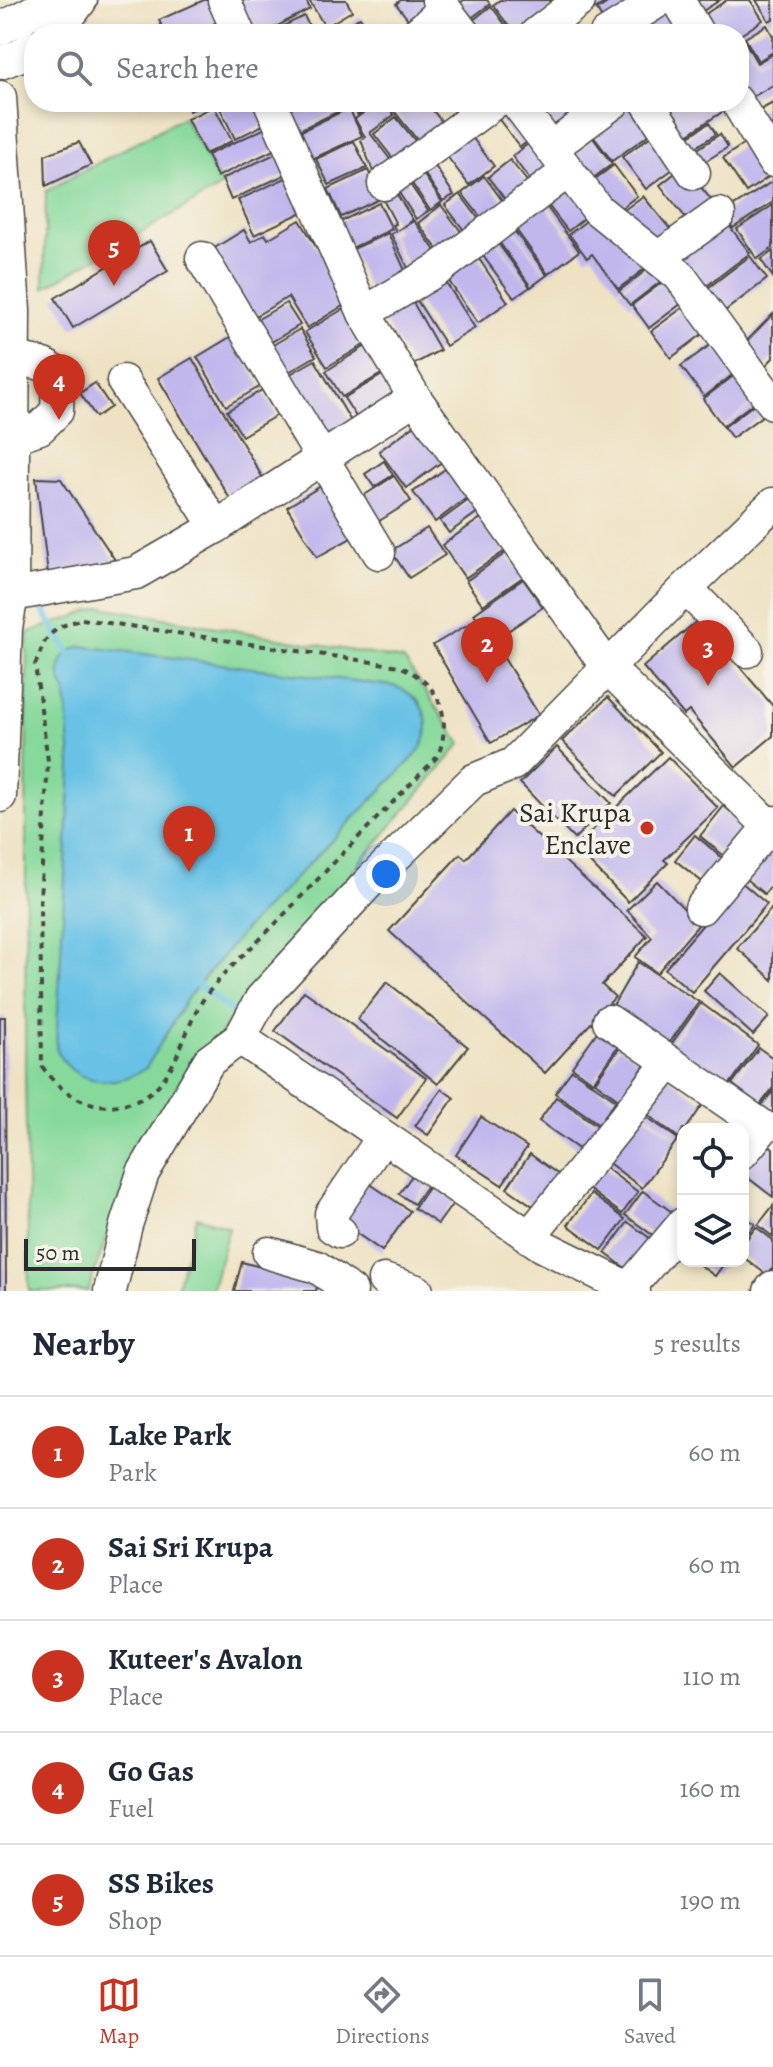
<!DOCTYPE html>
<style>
:root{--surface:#fff;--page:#f2f2f3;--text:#1f2937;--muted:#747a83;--line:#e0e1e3;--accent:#c8321e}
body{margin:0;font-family:Alegreya,serif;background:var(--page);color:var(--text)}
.controls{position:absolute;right:24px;bottom:24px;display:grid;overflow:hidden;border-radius:16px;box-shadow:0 4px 12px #0003}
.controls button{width:72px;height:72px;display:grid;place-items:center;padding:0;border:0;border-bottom:2px solid var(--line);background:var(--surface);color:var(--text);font:40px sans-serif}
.scale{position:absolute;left:24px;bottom:20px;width:172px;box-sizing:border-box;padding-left:8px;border:4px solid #2b2b2b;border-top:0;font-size:22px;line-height:28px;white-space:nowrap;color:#2b2b2b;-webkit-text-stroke:6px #f7f3e8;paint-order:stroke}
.you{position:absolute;left:386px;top:874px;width:28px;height:28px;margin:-20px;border:6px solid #fff;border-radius:50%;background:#1a73e8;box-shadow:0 0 0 12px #1a73e833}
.badge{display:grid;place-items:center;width:52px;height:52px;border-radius:50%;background:var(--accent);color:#fff;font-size:26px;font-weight:700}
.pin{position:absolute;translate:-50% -66px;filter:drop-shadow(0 2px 4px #0008)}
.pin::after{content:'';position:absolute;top:42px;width:28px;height:24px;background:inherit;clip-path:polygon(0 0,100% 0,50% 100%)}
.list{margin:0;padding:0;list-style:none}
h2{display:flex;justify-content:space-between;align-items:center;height:104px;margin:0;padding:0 32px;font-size:34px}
h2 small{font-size:26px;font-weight:400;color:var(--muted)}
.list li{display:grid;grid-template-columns:52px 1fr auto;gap:24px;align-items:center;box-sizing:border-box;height:112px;padding:0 32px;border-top:2px solid var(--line)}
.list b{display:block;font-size:30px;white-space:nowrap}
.list p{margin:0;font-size:26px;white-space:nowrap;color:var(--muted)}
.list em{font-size:26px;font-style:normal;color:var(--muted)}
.icon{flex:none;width:44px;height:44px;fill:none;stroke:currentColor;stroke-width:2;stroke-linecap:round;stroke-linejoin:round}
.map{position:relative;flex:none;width:773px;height:1291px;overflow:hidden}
.search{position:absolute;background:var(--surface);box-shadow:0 4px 12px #0003;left:24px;right:24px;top:24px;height:88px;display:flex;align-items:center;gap:20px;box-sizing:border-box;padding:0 28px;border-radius:32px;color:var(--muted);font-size:30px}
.sheet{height:664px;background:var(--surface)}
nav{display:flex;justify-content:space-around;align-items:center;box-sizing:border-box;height:112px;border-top:2px solid var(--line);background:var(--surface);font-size:22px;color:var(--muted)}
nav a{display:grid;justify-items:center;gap:4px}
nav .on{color:var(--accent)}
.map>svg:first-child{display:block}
.green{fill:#86d99b;stroke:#588263;stroke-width:2}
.water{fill:#69c2e6;stroke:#4a7688;stroke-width:2}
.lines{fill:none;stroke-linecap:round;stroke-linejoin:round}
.stream{stroke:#69c2e6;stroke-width:7}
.building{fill:#c1b7ed}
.minor-casing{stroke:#484642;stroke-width:35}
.path{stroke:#484642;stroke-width:4;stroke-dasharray:6 6;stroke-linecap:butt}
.minor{stroke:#fff;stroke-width:32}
.poi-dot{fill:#c8321e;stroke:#f7f3e8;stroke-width:3}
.labels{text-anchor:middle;stroke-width:8;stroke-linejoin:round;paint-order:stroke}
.poi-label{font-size:28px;fill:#2b2b2b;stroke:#f7f3e8;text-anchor:end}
</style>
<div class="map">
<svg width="773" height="1291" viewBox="0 0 773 1291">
<rect width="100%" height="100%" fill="#f7f3e8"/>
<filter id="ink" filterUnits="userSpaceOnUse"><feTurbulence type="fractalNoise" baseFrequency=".0125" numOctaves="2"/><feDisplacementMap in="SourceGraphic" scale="16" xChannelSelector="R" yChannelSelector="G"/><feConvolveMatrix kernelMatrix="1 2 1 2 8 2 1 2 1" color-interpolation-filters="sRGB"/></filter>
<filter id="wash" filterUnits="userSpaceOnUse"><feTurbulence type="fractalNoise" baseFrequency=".006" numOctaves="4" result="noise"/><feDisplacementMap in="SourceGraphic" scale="32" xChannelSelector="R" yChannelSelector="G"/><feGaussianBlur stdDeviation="1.8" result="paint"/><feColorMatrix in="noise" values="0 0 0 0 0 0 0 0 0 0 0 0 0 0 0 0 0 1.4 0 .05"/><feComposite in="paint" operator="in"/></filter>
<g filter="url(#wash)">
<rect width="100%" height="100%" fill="#eee2c3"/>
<g class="green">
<polygon points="183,117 222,186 44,288 46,191"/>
<polygon points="102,607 404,660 461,744 244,1000 135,1155 88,1291 29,1291 25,1072 27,633"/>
<polygon points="197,1217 229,1227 211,1291 191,1291 177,1287"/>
</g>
<path class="water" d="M82 646 393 686C426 696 437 728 416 755L246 928 188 997 146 1068C114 1088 71 1086 56 1047L71 765 66 691C54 672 59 652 82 646Z"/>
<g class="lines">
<g class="stream">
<polyline points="43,610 73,660"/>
<polyline points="196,977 198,985 230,1010"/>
</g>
</g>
<g id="blocks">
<g class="building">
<polygon points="204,0 211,0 220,21 191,34 165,34 159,20"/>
<polygon points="243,0 306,0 310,9 262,34 254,34 237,3"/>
<polygon points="309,0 346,0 352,11 325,27"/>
<polygon points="401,0 427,0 415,28 396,4"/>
<polygon points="464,0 487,0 490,4 466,22 455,7"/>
<polygon points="500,0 558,0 521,34 515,34 493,5"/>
<polygon points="590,0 609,0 595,9"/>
<polygon points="612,0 638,0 606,25 597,10"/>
<polygon points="689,0 720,0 698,14"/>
<polygon points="727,0 750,0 763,20 739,36 710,34 699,18"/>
<polygon points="756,0 773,0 773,19 769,21"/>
<polygon points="669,2 690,34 652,34 643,19"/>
<polygon points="491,6 512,34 474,34 467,25"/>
<polygon points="304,16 313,33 311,34 267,34"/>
<polygon points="360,17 373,34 337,34"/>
<polygon points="767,25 773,36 773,52 758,61 745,38"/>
<polygon points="744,40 757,63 773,54 773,85 747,100 739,85 739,42"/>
<polygon points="185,102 210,102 189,111"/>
<polygon points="222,102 256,102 267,123 235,139 218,104"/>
<polygon points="289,102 346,102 348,107 299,130 286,103"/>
<polygon points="348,102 376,102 358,115"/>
<polygon points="378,102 385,102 394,115 370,133 396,167 377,182 361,140 365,137 355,119"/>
<polygon points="387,102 426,102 447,128 423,147"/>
<polygon points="508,102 534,137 520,147 494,113"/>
<polygon points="535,102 564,102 576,118 553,136"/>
<polygon points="568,102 599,102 579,117"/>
<polygon points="626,102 635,102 655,130 612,161 588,129"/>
<polygon points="657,102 732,102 734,104 681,139"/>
<polygon points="773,103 773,124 767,127 758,111"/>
<polygon points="214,106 232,141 205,154 187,119"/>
<polygon points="349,108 362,136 310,160 297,133"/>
<polygon points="396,117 421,148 398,165 374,134"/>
<polygon points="709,123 716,134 693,149 686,138"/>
<polygon points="268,127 278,148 217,177 207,155"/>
<polygon points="588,131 612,164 588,182 564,148"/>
<polygon points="468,132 494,166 469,185 443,151"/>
<polygon points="654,134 677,166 646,189 622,157"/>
<polygon points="720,134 728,147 703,163 695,151"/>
<polygon points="535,139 558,169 535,187 512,156"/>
<polygon points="750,140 773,174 746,192 723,158"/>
<polygon points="354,141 367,168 329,185 316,159"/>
<polygon points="79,142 91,165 46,186 45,155"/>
<polygon points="281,151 291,172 231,200 222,179"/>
<polygon points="431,160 454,195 443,201 420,167"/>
<polygon points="510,160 534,190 511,207 488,177"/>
<polygon points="614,165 637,196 613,214 590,183"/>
<polygon points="684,166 717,207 693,227 660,185"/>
<polygon points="419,168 442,202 430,210 407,176"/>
<polygon points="368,170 379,194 391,185 413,220 398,230 414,221 439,256 412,276 391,234 396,231 393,225 396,224 382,198 341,217 328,189"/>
<polygon points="290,176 307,210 254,235 238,200"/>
<polygon points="484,176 508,208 487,225 462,193"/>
<polygon points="405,177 428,211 416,219 394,185"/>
<polygon points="773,181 773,202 733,228 723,213"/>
<polygon points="567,182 591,213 568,231 544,200"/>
<polygon points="460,194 484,226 469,237 445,205"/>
<polygon points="643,196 676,236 661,248 620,213"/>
<polygon points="543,202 579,251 548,274 512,224"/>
<polygon points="379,203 392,229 352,248 339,222"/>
<polygon points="441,205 465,237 441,254 418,223"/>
<polygon points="773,205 773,248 757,259 737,229"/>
<polygon points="594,215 647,267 618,289 592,254 587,258 569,234"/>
<polygon points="724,219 750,253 700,291 674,257"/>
<polygon points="300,220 349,302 307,328 288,297 254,317 213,249 244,230 251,242 265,234 268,239"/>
<polygon points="510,225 547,275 531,287 495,236"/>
<polygon points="388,233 408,277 371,294 351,250"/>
<polygon points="494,238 530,287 514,298 478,249"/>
<polygon points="150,241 168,271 73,328 55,298"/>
<polygon points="773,251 773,277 761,260"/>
<polygon points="475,253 508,302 478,323 444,274"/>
<polygon points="750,256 767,279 721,314 704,291"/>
<polygon points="653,265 664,279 630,305 619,291"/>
<polygon points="442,276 475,328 446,346 413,294"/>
<polygon points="665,280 682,303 649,328 632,305"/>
<polygon points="410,297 440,350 411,366 380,314"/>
<polygon points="286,303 300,325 266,345 253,322"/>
<polygon points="685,306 705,332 671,358 651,331"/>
<polygon points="345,308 367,343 327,367 305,332"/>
<polygon points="773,314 773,358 761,370 739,349"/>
<polygon points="300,329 316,356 282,376 266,349"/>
<polygon points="232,336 261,386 226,406 197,357"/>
<polygon points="713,343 736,372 704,397 681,366"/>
<polygon points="366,346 383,373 342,397 326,371"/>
<polygon points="192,358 267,485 233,504 158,378"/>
<polygon points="315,360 352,423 323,440 285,377"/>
<polygon points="384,374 399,399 360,423 344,398"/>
<polygon points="736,374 756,401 723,426 703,399"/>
<polygon points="95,383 111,407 96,417 80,393"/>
<polygon points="262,390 277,415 242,436 227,411"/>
<polygon points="757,402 766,413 732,438 724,427"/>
<polygon points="415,425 443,461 406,488 379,451"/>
<polygon points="384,461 393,475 374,487 365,474"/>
<polygon points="448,467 469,496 435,522 413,492"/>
<polygon points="394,476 411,501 376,523 360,498"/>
<polygon points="36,478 61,479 115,560 48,574"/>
<polygon points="321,486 351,538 317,557 287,507"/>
<polygon points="470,499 479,511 449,533 440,521"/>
<polygon points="481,518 505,551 465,578 442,545"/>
<polygon points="427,528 445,555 409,578 391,551"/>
<polygon points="506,553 523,577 483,605 466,581"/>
<polygon points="523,579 543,607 493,641 474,614"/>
<polygon points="699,619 773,706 773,736 736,767 689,711 684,715 643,667"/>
<polygon points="472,622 490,651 497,647 539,715 491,743 433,645"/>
<polygon points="608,697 661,752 616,796 562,741"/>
<polygon points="557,747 611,803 574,839 520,783"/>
<polygon points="668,757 718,808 664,860 668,863 628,902 575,847"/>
<polygon points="724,806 753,831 729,860 700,836"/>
<polygon points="510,811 647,936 602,985 615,997 545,1073 389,931 460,854 466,859"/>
<polygon points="695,835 726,861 706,885 675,860"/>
<polygon points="768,844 773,848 773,884 764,894 741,875"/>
<polygon points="657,881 699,924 657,973 635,957 652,937 627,910"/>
<polygon points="740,881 767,904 692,992 665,969"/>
<polygon points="773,907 773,980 737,948"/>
<polygon points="638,962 699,1002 667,1046 612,1007"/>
<polygon points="720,973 769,1017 753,1035 704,991"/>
<polygon points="387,982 468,1047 438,1084 357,1019"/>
<polygon points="304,991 426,1078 397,1118 275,1031"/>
<polygon points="701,1003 758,1045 727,1088 670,1046"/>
<polygon points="0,1017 5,1017 6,1291 0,1291"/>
<polygon points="599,1029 620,1043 593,1082 572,1067"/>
<polygon points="620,1047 645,1065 620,1100 595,1082"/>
<polygon points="759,1048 773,1058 773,1088 760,1105 732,1084"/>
<polygon points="572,1070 616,1100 599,1124 555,1093"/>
<polygon points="668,1077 704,1103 686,1129 683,1129 679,1138 643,1111"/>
<polygon points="442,1089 454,1098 428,1135 415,1126"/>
<polygon points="773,1091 773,1117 760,1108"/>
<polygon points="556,1097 598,1126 580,1150 539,1121"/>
<polygon points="641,1113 678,1139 642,1188 606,1161"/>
<polygon points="481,1117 527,1147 502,1185 456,1155"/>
<polygon points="766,1143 773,1148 773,1197 743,1174"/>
<polygon points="530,1154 559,1175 536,1208 507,1188"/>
<polygon points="603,1166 638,1192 622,1214 587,1188"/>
<polygon points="418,1167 432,1178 414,1204 399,1194"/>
<polygon points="360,1177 410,1211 382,1251 332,1216"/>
<polygon points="435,1178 459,1195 438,1224 414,1208"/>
<polygon points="643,1191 676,1215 658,1239 625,1215"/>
<polygon points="591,1194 625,1219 602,1250 568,1225"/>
<polygon points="773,1206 773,1237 758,1225"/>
<polygon points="743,1216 755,1224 743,1240"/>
<polygon points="628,1222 655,1242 632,1273 605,1253"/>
<polygon points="756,1227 773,1240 773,1268 767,1275 743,1257 743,1244"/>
<polygon points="694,1261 726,1261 715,1276"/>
<polygon points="242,1262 318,1283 316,1291 234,1291"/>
</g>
</g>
</g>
<g filter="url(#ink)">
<use href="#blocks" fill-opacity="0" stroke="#484642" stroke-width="2"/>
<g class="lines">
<g class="minor-casing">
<g id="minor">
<polyline points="224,0 239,34"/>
<polyline points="438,0 464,34"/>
<polyline points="678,0 698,34"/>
<polyline points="0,29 55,0"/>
<polyline points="51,34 60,28 81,0"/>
<polyline points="416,34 445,9"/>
<polyline points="536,34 579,1"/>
<polyline points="606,34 660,0"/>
<polyline points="0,63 21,55 34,46"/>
<polyline points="0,97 14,311 12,595 6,628 0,796"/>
<polyline points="270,102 364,313 415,398 608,668 773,830"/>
<polyline points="516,102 598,210 679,275 773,403"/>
<polyline points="647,102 694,173"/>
<polyline points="737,102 773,161"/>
<polyline points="551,148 614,102"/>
<polyline points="384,184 495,102"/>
<polyline points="202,258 379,553"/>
<polyline points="658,258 719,214"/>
<polyline points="364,313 440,268 568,171"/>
<polyline points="123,381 216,527"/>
<path d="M13 437 40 428 57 411C59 365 56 366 13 358"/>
<polyline points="686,588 747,651"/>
<polyline points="12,595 136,573 216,527 415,398"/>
<polyline points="701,908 773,822"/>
<polyline points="609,1021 764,1127 743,1152"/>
<polyline points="240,1038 261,999 372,879 474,780 513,764 686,588 773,504"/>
<polyline points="340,1232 332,1227 331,1214 383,1137"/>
<polyline points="529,1237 668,1064"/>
<polyline points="269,1253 317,1267 351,1291"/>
<polyline points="384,1280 417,1291"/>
<polyline points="629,1288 683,1224"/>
<polyline points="110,1291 126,1225 143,1173 209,1061 240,1038 543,1246 634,1291"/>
<polyline points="770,1291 773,1287"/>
</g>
</g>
<path class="path" d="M82 619 399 666C439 683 453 715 438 756 384 811 330 866 277 922 255 945 223 972 205 997 182 1029 178 1080 141 1098 103 1117 63 1099 42 1066L40 901 48 761 35 665 45 641 53 632 62 626Z"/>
<use href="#minor" class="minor"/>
</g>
</g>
<circle class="poi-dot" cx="647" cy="828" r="8"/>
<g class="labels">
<g class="poi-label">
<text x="631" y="822">Sai Krupa<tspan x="631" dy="32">Enclave</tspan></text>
</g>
</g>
</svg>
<div class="controls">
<button><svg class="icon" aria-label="locate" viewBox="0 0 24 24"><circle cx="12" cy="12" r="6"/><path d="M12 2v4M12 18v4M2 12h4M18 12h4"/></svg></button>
<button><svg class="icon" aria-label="layers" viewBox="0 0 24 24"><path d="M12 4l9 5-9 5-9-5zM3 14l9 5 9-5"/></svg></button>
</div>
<div class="scale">50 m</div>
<div class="you"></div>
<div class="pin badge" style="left:189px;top:872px">1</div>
<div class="pin badge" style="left:487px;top:683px">2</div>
<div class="pin badge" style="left:708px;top:686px">3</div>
<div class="pin badge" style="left:59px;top:420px">4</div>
<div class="pin badge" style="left:114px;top:286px">5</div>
<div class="search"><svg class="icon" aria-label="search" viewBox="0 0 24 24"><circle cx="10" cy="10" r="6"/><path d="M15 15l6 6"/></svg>Search here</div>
</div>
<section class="sheet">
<h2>Nearby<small>5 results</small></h2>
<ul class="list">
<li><span class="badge">1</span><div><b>Lake Park</b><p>Park</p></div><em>60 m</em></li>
<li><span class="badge">2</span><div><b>Sai Sri Krupa</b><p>Place</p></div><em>60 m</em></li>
<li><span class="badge">3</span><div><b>Kuteer's Avalon</b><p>Place</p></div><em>110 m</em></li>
<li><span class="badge">4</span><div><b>Go Gas</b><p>Fuel</p></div><em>160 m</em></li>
<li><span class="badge">5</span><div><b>SS Bikes</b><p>Shop</p></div><em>190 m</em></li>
</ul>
</section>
<nav>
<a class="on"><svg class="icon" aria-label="map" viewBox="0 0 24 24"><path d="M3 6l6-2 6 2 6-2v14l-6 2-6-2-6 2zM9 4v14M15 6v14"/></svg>Map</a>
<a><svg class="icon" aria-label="directions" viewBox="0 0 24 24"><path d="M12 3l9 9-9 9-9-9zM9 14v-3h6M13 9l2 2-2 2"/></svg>Directions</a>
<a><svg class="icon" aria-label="saved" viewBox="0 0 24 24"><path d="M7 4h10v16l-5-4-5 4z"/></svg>Saved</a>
</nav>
